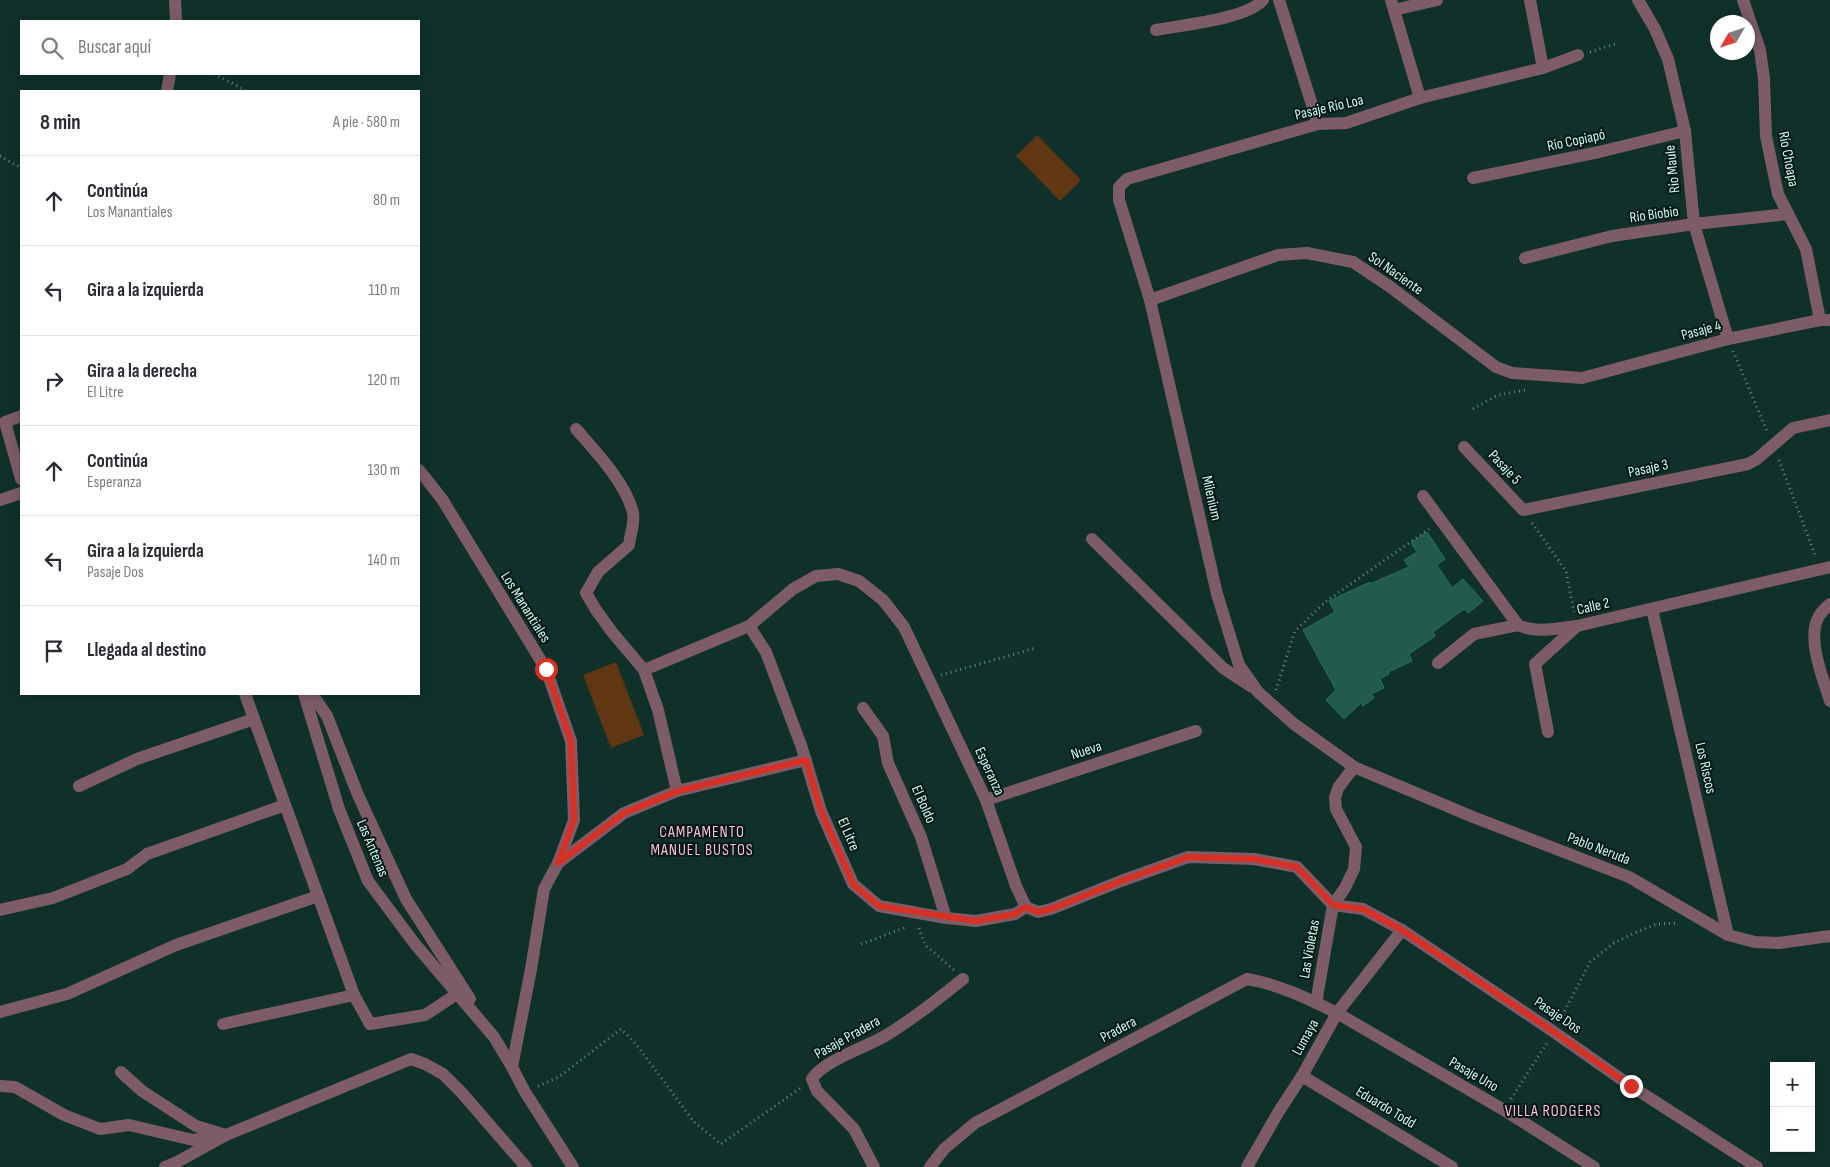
<!DOCTYPE html>
<html lang="es">
<meta charset="utf-8">
<style>
:root{--surface:#fff;--page:#f7f7f7;--text:#2b2b33;--muted:#7c7c81;--line:#e1e1e2}
body{margin:0;font-family:"Sofia Sans Condensed",sans-serif;background:var(--page);color:var(--text)}
.controls{position:absolute;right:15px;bottom:15px;display:grid;overflow:hidden;border-radius:0px;box-shadow:0 2px 12px #0003}
.controls button{width:45px;height:45px;display:grid;place-items:center;padding:0;border:0;border-bottom:1px solid var(--line);background:var(--surface);color:var(--text);font:25px sans-serif}
.compass{position:absolute;left:1710px;top:15px;width:45px;height:45px;border-radius:50%;background:var(--surface);box-shadow:0 2px 12px #0003;rotate:231deg}
.stop{position:absolute;width:15px;height:15px;margin:-11px;border:4px solid #d93025;border-radius:50%;background:#fff}
.stop.end{background:#d93025;border-color:#fff;box-shadow:0 1px 5px #0008}
.list{margin:0;padding:0;list-style:none}
h2{display:flex;justify-content:space-between;align-items:center;height:65px;margin:0;padding:0 20px;font-size:21px}
h2 small{font-size:16px;font-weight:400;color:var(--muted)}
.list li{display:grid;grid-template-columns:32px 1fr auto;gap:15px;align-items:center;box-sizing:border-box;height:90px;padding:0 20px;border-top:1px solid var(--line)}
.list b{display:block;font-size:19px;white-space:nowrap}
.list p{margin:0;font-size:16px;white-space:nowrap;color:var(--muted)}
.list em{font-size:16px;font-style:normal;color:var(--muted)}
.icon{flex:none;width:28px;height:28px;fill:none;stroke:currentColor;stroke-width:2;stroke-linecap:round;stroke-linejoin:round}
.map{position:relative;flex:none;width:1830px;height:1167px;overflow:hidden}
.search{position:absolute;background:var(--surface);box-shadow:0 2px 12px #0003;left:20px;top:20px;width:400px;height:55px;display:flex;align-items:center;gap:12px;box-sizing:border-box;padding:0 18px;border-radius:0px;color:var(--muted);font-size:19px}
.panel{position:absolute;background:var(--surface);box-shadow:0 2px 12px #0003;left:20px;top:90px;width:400px;height:605px;border-radius:0px}
.map>svg:first-child{display:block}
.green{fill:#603613}
.building{fill:#225a4e;stroke:#1f7463}
.lines{fill:none;stroke-linecap:round;stroke-linejoin:round}
.path{stroke:#628980;stroke-width:3;stroke-dasharray:1 4;stroke-linecap:butt}
.minor{stroke:#7d5c67;stroke-width:12}
.route{stroke:#d93025;stroke-width:6}
.labels{text-anchor:middle;stroke-width:4;stroke-linejoin:round;paint-order:stroke}
.street-label{font-size:15px;fill:#cbfaed;stroke:#021713}
.neighbourhood-label{font-size:16px;letter-spacing:1px;fill:#ffbdd3;stroke:#021713}
</style>
<div class="map">
<svg width="1830" height="1167" viewBox="0 0 1830 1167">
<rect width="100%" height="100%" fill="#0f312a"/>
<g class="green">
<polygon points="1037,135 1081,180 1060,201 1016,156"/>
<polygon points="616,662 644,735 611,748 583,675"/>
</g>
<polygon class="building" points="1427,532 1445,559 1437,565 1452,588 1463,579 1483,601 1468,613 1464,609 1433,632 1435,636 1409,654 1412,661 1388,672 1389,674 1380,679 1384,688 1371,694 1374,698 1363,706 1361,703 1344,719 1326,700 1336,690 1303,630 1335,612 1329,601 1370,582 1370,584 1409,567 1404,560 1417,552 1411,543"/>
<g class="lines">
<g class="path">
<polyline points="1590,52 1615,44"/>
<polyline points="214,74 247,91"/>
<polyline points="0,156 21,168"/>
<polyline points="419,182 422,184"/>
<polyline points="1733,351 1767,431"/>
<polyline points="1473,409 1498,395 1526,390"/>
<polyline points="1779,460 1816,557"/>
<polyline points="1532,523 1566,571 1574,612"/>
<polyline points="941,675 1036,648"/>
<polyline points="1276,690 1295,631 1325,602 1429,529"/>
<polyline points="919,928 925,945 954,970"/>
<polyline points="861,944 907,927"/>
<polyline points="1560,1020 1590,962 1614,943 1639,931 1657,924 1678,923"/>
<polyline points="538,1086 559,1077 621,1029 636,1044 694,1122 721,1144 802,1087"/>
<polyline points="1511,1099 1547,1043"/>
</g>
<g class="minor">
<polyline points="175,0 176,21"/>
<polyline points="1279,0 1318,124"/>
<polyline points="1391,0 1420,98"/>
<polyline points="1530,0 1543,68"/>
<polyline points="1638,0 1655,29 1668,59 1685,131 1694,224 1728,339"/>
<polyline points="1743,0 1760,50 1764,79 1766,136 1778,194 1806,249 1820,320"/>
<polyline points="1394,10 1437,0"/>
<path d="M1156 30C1182 25 1247 19 1263 0"/>
<polyline points="1578,55 1543,68 1420,98 1346,123 1318,124 1127,179 1119,187 1119,200 1150,300 1217,594 1239,665 1258,692 1294,724 1354,767 1473,817 1629,877 1728,935 1755,942 1779,943 1830,936"/>
<polyline points="167,91 170,74"/>
<polyline points="1473,178 1599,152 1685,131"/>
<polyline points="1525,258 1612,236 1694,224 1788,214"/>
<polyline points="1150,300 1278,255 1307,253 1353,262 1389,286 1496,367 1512,373 1582,378 1728,339 1820,320 1830,320"/>
<polyline points="21,416 5,422 21,479"/>
<path d="M576 429C596 452 626 483 633 513 635 522 630 535 629 545L598 572 586 593 596 610 612 632 644 670 658 710 677 791"/>
<polyline points="1464,447 1523,510 1748,464 1757,459 1793,428 1830,420"/>
<polyline points="419,470 442,499 546,669 571,741 574,820 558,863 544,889 531,969 512,1067"/>
<path d="M1423 496 1518 625C1536 634 1558 628 1577 626L1830 567"/>
<polyline points="0,500 21,493"/>
<polyline points="1092,539 1223,668 1252,687"/>
<path d="M1830 604C1827 607 1822 611 1819 616 1806 638 1823 678 1830 701"/>
<polyline points="1652,609 1728,935"/>
<polyline points="749,626 766,652 801,745 821,811 853,884 879,906 946,918 976,921 1015,914 1026,907"/>
<polyline points="1438,663 1474,634 1518,625"/>
<polyline points="644,670 749,626 793,589 816,576 838,574 859,581 883,600 904,627 986,800 1016,886 1026,907 1038,912 1051,909 1121,881 1188,857 1254,859 1297,867 1333,905 1363,909 1402,930 1554,1032 1631,1086 1757,1167"/>
<polyline points="245,694 354,995 370,1024 425,1015 457,994"/>
<polyline points="304,694 339,809 368,881 415,944 494,1037 512,1067 525,1092 573,1167"/>
<polyline points="312,694 327,716 358,795 406,899 470,999"/>
<polyline points="863,708 883,736 888,763 921,837 946,918"/>
<polyline points="1548,732 1535,664 1577,626"/>
<polyline points="79,786 137,759 254,719"/>
<polyline points="986,800 1196,731"/>
<polyline points="558,863 624,813 677,791 806,760"/>
<polyline points="0,910 53,898 127,869 147,854 285,805"/>
<polyline points="1316,1003 1333,905 1345,888 1354,869 1356,847 1336,809 1335,798 1338,788 1354,767"/>
<polyline points="0,1012 67,994 176,945 318,896"/>
<polyline points="223,1024 354,995"/>
<polyline points="121,1072 142,1091 196,1126 226,1135 177,1162 165,1167"/>
<polyline points="1302,1076 1452,1167"/>
<polyline points="0,1086 15,1087 64,1115 100,1129 129,1125 193,1140 226,1135 411,1059 425,1064 443,1074 462,1093 526,1167"/>
<path d="M874 1167 854 1129 817 1091 812 1079C823 1061 866 1047 885 1036 913 1019 938 999 963 979"/>
<path d="M930 1167 944 1149 975 1123 1247 979C1278 984 1309 999 1337 1013L1504 1110 1594 1167"/>
<polyline points="1247,1167 1279,1111 1302,1076 1337,1013 1402,930"/>
</g>
</g>
<g class="lines">
<polyline class="route" points="546,669 571,741 574,820 558,863 624,813 678,791 806,760 821,811 853,884 879,906 976,921 1015,914 1026,907 1038,912 1051,909 1121,881 1188,857 1254,859 1297,867 1333,905 1363,909 1402,930 1554,1032 1631,1086"/>
</g>
<g class="labels">
<g class="street-label">
<text transform="translate(1329 107) rotate(-13)" y="5">Pasaje Río Loa</text>
<text transform="translate(1576 140) rotate(-12)" y="5">Río Copiapó</text>
<text transform="translate(1789 159) rotate(79)" y="5">Río Choapa</text>
<text transform="translate(1672 169) rotate(-96)" y="5">Río Maule</text>
<text transform="translate(1654 214) rotate(-8)" y="5">Río Biobio</text>
<text transform="translate(1396 273) rotate(35)" y="5">Sol Naciente</text>
<text transform="translate(1701 330) rotate(-15)" y="5">Pasaje 4</text>
<text transform="translate(1505 467) rotate(47)" y="5">Pasaje 5</text>
<text transform="translate(1648 468) rotate(-12)" y="5">Pasaje 3</text>
<text transform="translate(1212 498) rotate(77)" y="5">Milenium</text>
<text transform="translate(1593 606) rotate(-13)" y="5">Calle 2</text>
<text transform="translate(526 607) rotate(58)" y="5">Los Manantiales</text>
<text transform="translate(1086 750) rotate(-18)" y="5">Nueva</text>
<text transform="translate(1706 768) rotate(77)" y="5">Los Riscos</text>
<text transform="translate(990 771) rotate(65)" y="5">Esperanza</text>
<text transform="translate(924 804) rotate(66)" y="5">El Boldo</text>
<text transform="translate(849 834) rotate(67)" y="5">El Litre</text>
<text transform="translate(373 848) rotate(67)" y="5">Las Antenas</text>
<text transform="translate(1599 848) rotate(21)" y="5">Pablo Neruda</text>
<text transform="translate(1309 949) rotate(-80)" y="5">Las Violetas</text>
<text transform="translate(1558 1015) rotate(34)" y="5">Pasaje Dos</text>
<text transform="translate(1118 1029) rotate(-28)" y="5">Pradera</text>
<text transform="translate(847 1037) rotate(-29)" y="5">Pasaje Pradera</text>
<text transform="translate(1305 1037) rotate(-61)" y="5">Lumaya</text>
<text transform="translate(1474 1074) rotate(30)" y="5">Pasaje Uno</text>
<text transform="translate(1386 1107) rotate(31)" y="5">Eduardo Todd</text>
</g>
<g class="neighbourhood-label">
<text x="702" y="837">CAMPAMENTO<tspan x="702" dy="18">MANUEL BUSTOS</tspan></text>
<text x="1553" y="1116">VILLA RODGERS</text>
</g>
</g>
</svg>
<div class="controls">
<button>+</button>
<button>−</button>
</div>
<svg class="compass" viewBox="-18 -18 36 36"><path d="M0-13l5 13h-10z" fill="#e53935"/><path d="M0 13l5-13h-10z" fill="#7c7c81"/></svg>
<div class="stop" style="left:546px;top:669px"></div>
<div class="stop end" style="left:1631px;top:1086px"></div>
<div class="search"><svg class="icon" aria-label="search" viewBox="0 0 24 24"><circle cx="10" cy="10" r="6"/><path d="M15 15l6 6"/></svg>Buscar aquí</div>
<section class="panel">
<h2>8 min<small>A pie · 580 m</small></h2>
<ul class="list">
<li><svg class="icon" aria-label="ahead" viewBox="0 0 24 24"><path d="M12 20V5M6 11l6-6 6 6"/></svg><div><b>Continúa</b><p>Los Manantiales</p></div><em>80 m</em></li>
<li><svg class="icon" aria-label="left" viewBox="0 0 24 24"><path d="M17 20v-9H6M10 6l-5 5 5 5"/></svg><div><b>Gira a la izquierda</b></div><em>110 m</em></li>
<li><svg class="icon" aria-label="right" viewBox="0 0 24 24"><path d="M7 20v-9h11M14 6l5 5-5 5"/></svg><div><b>Gira a la derecha</b><p>El Litre</p></div><em>120 m</em></li>
<li><svg class="icon" aria-label="ahead" viewBox="0 0 24 24"><path d="M12 20V5M6 11l6-6 6 6"/></svg><div><b>Continúa</b><p>Esperanza</p></div><em>130 m</em></li>
<li><svg class="icon" aria-label="left" viewBox="0 0 24 24"><path d="M17 20v-9H6M10 6l-5 5 5 5"/></svg><div><b>Gira a la izquierda</b><p>Pasaje Dos</p></div><em>140 m</em></li>
<li><svg class="icon" aria-label="arrive" viewBox="0 0 24 24"><path d="M6 21V4h12l-3 4 3 4H6"/></svg><div><b>Llegada al destino</b></div></li>
</ul>
</section>
</div>
